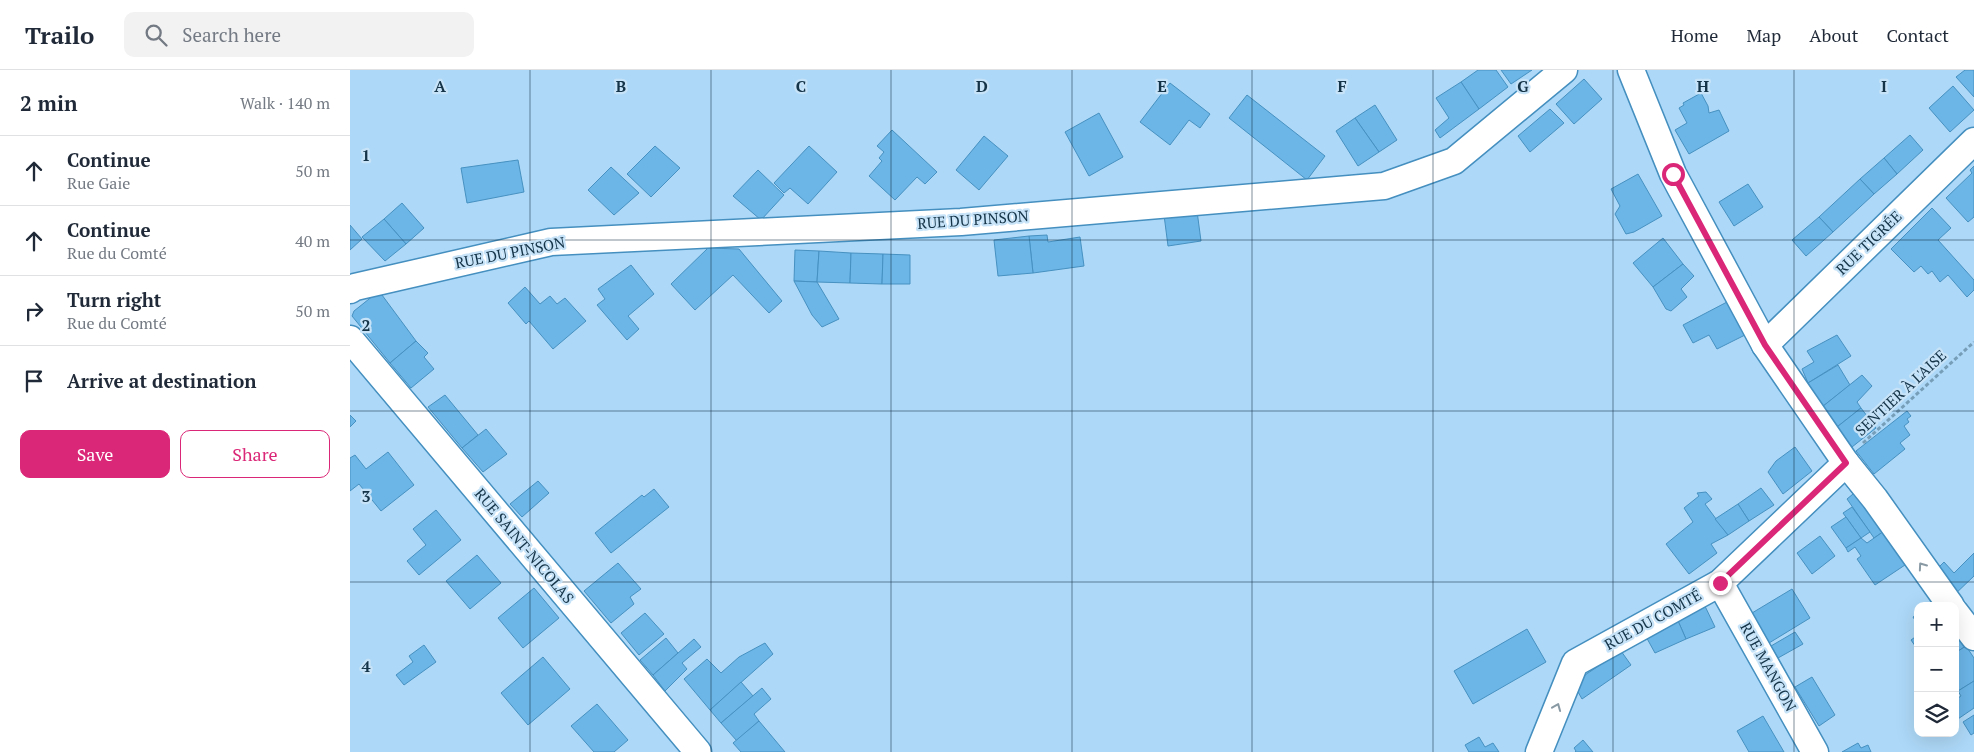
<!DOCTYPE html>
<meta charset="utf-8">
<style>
:root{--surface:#fff;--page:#f2f2f3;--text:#1f2937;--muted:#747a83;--line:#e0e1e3;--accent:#db2777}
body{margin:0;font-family:"PT Serif",serif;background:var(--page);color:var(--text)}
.controls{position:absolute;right:15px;bottom:15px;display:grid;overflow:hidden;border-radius:10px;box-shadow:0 5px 20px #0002}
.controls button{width:45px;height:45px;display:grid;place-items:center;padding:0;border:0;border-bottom:1px solid var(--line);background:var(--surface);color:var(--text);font:25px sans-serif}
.stop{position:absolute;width:15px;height:15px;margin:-11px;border:4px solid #db2777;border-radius:50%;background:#fff}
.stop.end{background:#db2777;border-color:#fff;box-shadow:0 1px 5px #0008}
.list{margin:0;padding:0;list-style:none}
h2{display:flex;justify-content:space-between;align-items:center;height:65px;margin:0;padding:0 20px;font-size:21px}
h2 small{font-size:16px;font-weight:400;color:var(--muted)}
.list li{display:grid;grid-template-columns:32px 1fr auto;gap:15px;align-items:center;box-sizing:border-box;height:70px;padding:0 20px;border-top:1px solid var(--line)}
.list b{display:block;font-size:19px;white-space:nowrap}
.list p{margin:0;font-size:16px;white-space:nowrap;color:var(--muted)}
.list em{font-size:16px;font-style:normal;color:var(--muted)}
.actions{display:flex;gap:10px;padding:15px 20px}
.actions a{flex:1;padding:11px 0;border:1px solid var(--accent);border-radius:10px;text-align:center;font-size:18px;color:var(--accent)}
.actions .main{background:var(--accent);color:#fff}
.icon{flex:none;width:28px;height:28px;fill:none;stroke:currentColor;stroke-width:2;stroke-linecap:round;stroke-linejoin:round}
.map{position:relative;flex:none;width:1624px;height:682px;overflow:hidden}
header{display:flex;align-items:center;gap:30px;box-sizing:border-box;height:70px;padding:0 25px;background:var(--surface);border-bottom:1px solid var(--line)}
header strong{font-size:24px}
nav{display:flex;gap:28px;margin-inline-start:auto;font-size:18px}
.search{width:350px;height:45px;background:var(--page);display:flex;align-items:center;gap:12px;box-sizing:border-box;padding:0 18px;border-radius:10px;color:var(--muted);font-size:19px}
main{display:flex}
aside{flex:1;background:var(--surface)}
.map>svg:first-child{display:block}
.building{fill:#6bb5e7;stroke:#4691c1}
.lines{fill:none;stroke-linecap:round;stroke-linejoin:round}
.minor-casing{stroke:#448fbf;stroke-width:29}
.path{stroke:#779eb9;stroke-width:3;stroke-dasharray:4 2.5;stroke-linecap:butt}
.minor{stroke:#fff;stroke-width:26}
.oneway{stroke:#8a9aa4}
.route{stroke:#db2777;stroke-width:6}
.grid{fill:none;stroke:#153448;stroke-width:1;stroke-opacity:0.55}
.labels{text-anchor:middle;stroke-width:4.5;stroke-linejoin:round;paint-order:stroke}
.street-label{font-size:15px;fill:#153448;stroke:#c7e3f8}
.grid-label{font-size:16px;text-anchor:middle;font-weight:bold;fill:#153448;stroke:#c7e3f8;stroke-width:4.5;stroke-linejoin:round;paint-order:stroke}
</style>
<header>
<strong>Trailo</strong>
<div class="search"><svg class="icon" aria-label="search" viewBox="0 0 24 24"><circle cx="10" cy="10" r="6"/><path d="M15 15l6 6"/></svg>Search here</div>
<nav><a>Home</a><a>Map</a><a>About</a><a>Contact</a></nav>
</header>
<main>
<aside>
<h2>2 min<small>Walk · 140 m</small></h2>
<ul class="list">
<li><svg class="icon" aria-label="ahead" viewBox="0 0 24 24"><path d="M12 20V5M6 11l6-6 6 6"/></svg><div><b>Continue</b><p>Rue Gaie</p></div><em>50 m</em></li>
<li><svg class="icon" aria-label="ahead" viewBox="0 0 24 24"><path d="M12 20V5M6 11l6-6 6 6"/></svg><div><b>Continue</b><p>Rue du Comté</p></div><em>40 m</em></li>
<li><svg class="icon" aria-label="right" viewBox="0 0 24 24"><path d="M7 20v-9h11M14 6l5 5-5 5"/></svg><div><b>Turn right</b><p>Rue du Comté</p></div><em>50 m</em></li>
<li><svg class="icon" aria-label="arrive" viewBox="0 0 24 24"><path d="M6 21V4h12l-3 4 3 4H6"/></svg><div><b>Arrive at destination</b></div></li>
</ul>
<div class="actions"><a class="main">Save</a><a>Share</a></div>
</aside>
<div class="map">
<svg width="1624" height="682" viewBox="0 0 1624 682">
<rect width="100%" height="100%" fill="#add8f7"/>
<g class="building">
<polygon points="1128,0 1146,0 1158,17 1129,39 1111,12"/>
<polygon points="1151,0 1182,0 1161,14"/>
<polygon points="1615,0 1624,0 1624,27 1606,7"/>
<polygon points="1234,9 1252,29 1224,54 1206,34"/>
<polygon points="1111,12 1129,39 1090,68 1085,60 1099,48 1086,28"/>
<polygon points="820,13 860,44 850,58 839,50 820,75 790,52"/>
<polygon points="1603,16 1624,40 1600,62 1579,38"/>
<polygon points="1351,23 1358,36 1359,43 1369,40 1379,61 1339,84 1325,60 1337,53 1329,38 1334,35 1333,33"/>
<polygon points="897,25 975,86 957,110 879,48"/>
<polygon points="1025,35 1047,70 1029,82 1005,48"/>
<polygon points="1200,39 1214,53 1180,82 1168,66"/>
<polygon points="749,43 773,87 739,106 715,62"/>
<polygon points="1005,48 1029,82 1008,96 986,61"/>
<polygon points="542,60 587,102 575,114 567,107 545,130 519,106 532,91 529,88 534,82 527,76"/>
<polygon points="1560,65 1573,80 1547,104 1534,88"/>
<polygon points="634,66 658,86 629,120 606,100"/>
<polygon points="305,76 330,98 301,127 277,104"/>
<polygon points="459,76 487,102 458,134 440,118 434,123 424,113"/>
<polygon points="1534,88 1547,104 1524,124 1510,109"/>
<polygon points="168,90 174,122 117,133 111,98"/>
<polygon points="1624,96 1624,147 1618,152 1596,128 1622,103 1620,100"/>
<polygon points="261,97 289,123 264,145 238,120"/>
<polygon points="408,100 434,125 411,150 383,126"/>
<polygon points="1288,104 1312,146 1284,162 1276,164 1265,144 1270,136 1261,119"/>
<polygon points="1510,109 1524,124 1483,162 1469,147"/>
<polygon points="1398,114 1413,137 1384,156 1369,132"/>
<polygon points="52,133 74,158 56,174 34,149"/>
<polygon points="1582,138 1601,158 1588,170 1624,210 1624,220 1617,227 1598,205 1590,212 1582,201 1578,204 1571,196 1564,202 1541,179"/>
<polygon points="847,141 851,171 818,176 814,145"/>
<polygon points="1469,147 1483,162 1456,186 1442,170"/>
<polygon points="34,149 56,174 35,191 12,167"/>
<polygon points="0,155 12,169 0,180"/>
<polygon points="697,165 698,172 730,167 734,196 683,203 679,166"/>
<polygon points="679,166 683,203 648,206 644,170"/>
<polygon points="1313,168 1333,194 1303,217 1283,193"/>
<polygon points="358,178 389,179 432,231 419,243 383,205 345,240 321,214"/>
<polygon points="445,180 469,181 467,212 444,211"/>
<polygon points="469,181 501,183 500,213 467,212"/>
<polygon points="501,183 533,184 532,214 500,213"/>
<polygon points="533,184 560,185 560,214 532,214"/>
<polygon points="1333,194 1344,206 1331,219 1337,227 1321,241 1316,239 1303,217"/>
<polygon points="281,195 304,224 278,246 289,259 277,270 247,235 255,229 248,219"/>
<polygon points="444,211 467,212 489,249 472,257 462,245"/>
<polygon points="175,217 190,234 200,226 207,234 215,228 236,251 203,279 179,251 176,254 158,233"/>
<polygon points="29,221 66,271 40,293 2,246 4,241"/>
<polygon points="1377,232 1395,265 1367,279 1359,265 1343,273 1333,255"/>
<polygon points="1487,265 1501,286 1458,313 1452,299 1464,292 1457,281"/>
<polygon points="66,271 78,283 74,287 84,299 61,318 40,293"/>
<polygon points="1488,295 1500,315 1472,337 1458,313"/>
<polygon points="1512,305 1522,316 1507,332 1511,338 1487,357 1472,337"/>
<polygon points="95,325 128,365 112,378 78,337"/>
<polygon points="1511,338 1526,358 1502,377 1487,357"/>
<polygon points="1557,341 1561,346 1557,349 1559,352 1554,356 1560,365 1550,373 1555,379 1524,404 1506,381"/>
<polygon points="0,345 6,351 0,357"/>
<polygon points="136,359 157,384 133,402 112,378"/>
<polygon points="1445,377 1462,401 1433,424 1418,402 1426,391"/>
<polygon points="38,382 64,415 31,441 9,414 0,421 0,388 5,385 16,399"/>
<polygon points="1505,409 1537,459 1524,468 1497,429 1503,424 1496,415"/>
<polygon points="188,411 199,423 172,447 160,434"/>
<polygon points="1411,418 1424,435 1399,451 1388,434"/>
<polygon points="304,419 319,437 261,483 245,463 292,425 294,427"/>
<polygon points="1356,422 1362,429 1355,434 1378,465 1361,474 1367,483 1339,504 1316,474 1343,452 1334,438 1349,426 1347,423"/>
<polygon points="1388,434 1399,451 1378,465 1365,449"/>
<polygon points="1502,437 1520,462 1511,468 1493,443"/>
<polygon points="86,440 111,470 69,505 57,491 76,475 63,459"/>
<polygon points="1496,447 1511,468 1496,478 1481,457"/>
<polygon points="1537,459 1558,493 1525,515 1507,489 1511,486 1505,477 1498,482 1496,478 1511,468 1517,473"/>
<polygon points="1470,466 1485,486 1462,504 1447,483"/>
<polygon points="1624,483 1624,506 1601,528 1580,506 1594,492 1604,503"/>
<polygon points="127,485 151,513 120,539 96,511"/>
<polygon points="268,493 291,519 280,527 284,534 261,553 234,521"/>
<polygon points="184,518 209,548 173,578 148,548"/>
<polygon points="1442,519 1460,548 1419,573 1402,543"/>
<polygon points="1353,532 1365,557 1336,569 1325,544"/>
<polygon points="295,543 314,564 289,585 271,563"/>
<polygon points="1325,544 1336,569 1305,583 1294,563"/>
<polygon points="1568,544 1568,555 1563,547"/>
<polygon points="1177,559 1196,592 1123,634 1104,601"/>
<polygon points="1605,560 1616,576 1605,583"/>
<polygon points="1445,562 1453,574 1428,588 1421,576"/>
<polygon points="1568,565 1568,580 1561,570"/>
<polygon points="316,568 328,583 303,605 290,590"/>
<polygon points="344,569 351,577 332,593 337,599 315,621 303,605"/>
<polygon points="415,573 423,584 360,640 334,609 357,589 371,603 389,587"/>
<polygon points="74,575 86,592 54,615 46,605 63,592 59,586"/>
<polygon points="1616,576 1624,588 1624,611 1608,621 1607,619 1605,619 1605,583"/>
<polygon points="1271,581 1281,595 1232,629 1223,613"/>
<polygon points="193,587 220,619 178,655 151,623"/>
<polygon points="1462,607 1485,645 1469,656 1445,617"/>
<polygon points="1624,611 1624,638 1605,651 1605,630 1611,626 1608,621"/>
<polygon points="391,612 403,626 371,653 360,640"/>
<polygon points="412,618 421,629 404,644 409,651 387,671 371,653"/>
<polygon points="247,634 278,670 264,682 244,682 221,656"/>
<polygon points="1624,645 1624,663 1621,665 1613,652"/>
<polygon points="1413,646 1434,682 1399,682 1387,661"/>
<polygon points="409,651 435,682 391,682 383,673"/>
<polygon points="1129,667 1135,677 1143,673 1149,682 1119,682 1115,675"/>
<polygon points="1233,670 1243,682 1225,682 1226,681 1224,678"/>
<polygon points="1508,673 1511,678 1518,675 1521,682 1492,682"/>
</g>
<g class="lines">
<g class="minor-casing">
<g id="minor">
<polyline points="0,220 5,217 201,172 611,152 1034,116 1104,91 1214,0"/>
<polyline points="0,269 348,682"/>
<polyline points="1415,275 1624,71"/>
<polyline points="1496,393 1525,429 1601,536"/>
<polyline points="1370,513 1465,682"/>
<polyline points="1605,542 1624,567"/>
<polyline points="1189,682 1225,593 1370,513 1496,393 1415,275 1323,104 1281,0"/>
</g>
</g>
<polyline class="path" points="1513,373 1624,272"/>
<use href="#minor" class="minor"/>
</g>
<defs><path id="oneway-chevron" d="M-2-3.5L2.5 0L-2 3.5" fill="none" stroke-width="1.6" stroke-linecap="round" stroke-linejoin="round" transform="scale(1.25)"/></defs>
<g class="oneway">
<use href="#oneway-chevron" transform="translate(1572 496) rotate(-125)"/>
<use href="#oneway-chevron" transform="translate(1207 637) rotate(-68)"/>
</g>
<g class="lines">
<polyline class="route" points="1323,104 1415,275 1496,393 1370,513"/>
</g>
<path class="grid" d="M180 0V682M361 0V682M541 0V682M722 0V682M902 0V682M1083 0V682M1263 0V682M1444 0V682M0 170H1624M0 341H1624M0 512H1624"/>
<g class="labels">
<g class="street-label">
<text transform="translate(623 150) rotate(-4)" y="5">RUE DU PINSON</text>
<text transform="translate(1519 173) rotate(-44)" y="5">RUE TIGRÉE</text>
<text transform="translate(160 183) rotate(-11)" y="5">RUE DU PINSON</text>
<text transform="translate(1551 323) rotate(-43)" y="5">SENTIER À L'AISE</text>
<text transform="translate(174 476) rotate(50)" y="5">RUE SAINT-NICOLAS</text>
<text transform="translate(1303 550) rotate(-29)" y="5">RUE DU COMTÉ</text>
<text transform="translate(1418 597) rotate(61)" y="5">RUE MANGON</text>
</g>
</g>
<g class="grid-label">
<text x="90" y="22">A</text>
<text x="271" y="22">B</text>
<text x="451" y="22">C</text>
<text x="632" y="22">D</text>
<text x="812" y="22">E</text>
<text x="992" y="22">F</text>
<text x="1173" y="22">G</text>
<text x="1353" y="22">H</text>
<text x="1534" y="22">I</text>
<text x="16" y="91">1</text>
<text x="16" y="261">2</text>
<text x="16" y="432">3</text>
<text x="16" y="602">4</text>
</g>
</svg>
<div class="controls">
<button>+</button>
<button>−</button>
<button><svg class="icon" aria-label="layers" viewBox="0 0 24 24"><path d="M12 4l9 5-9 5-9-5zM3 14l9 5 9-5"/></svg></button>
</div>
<div class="stop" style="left:1323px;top:104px"></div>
<div class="stop end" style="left:1370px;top:513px"></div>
</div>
</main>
